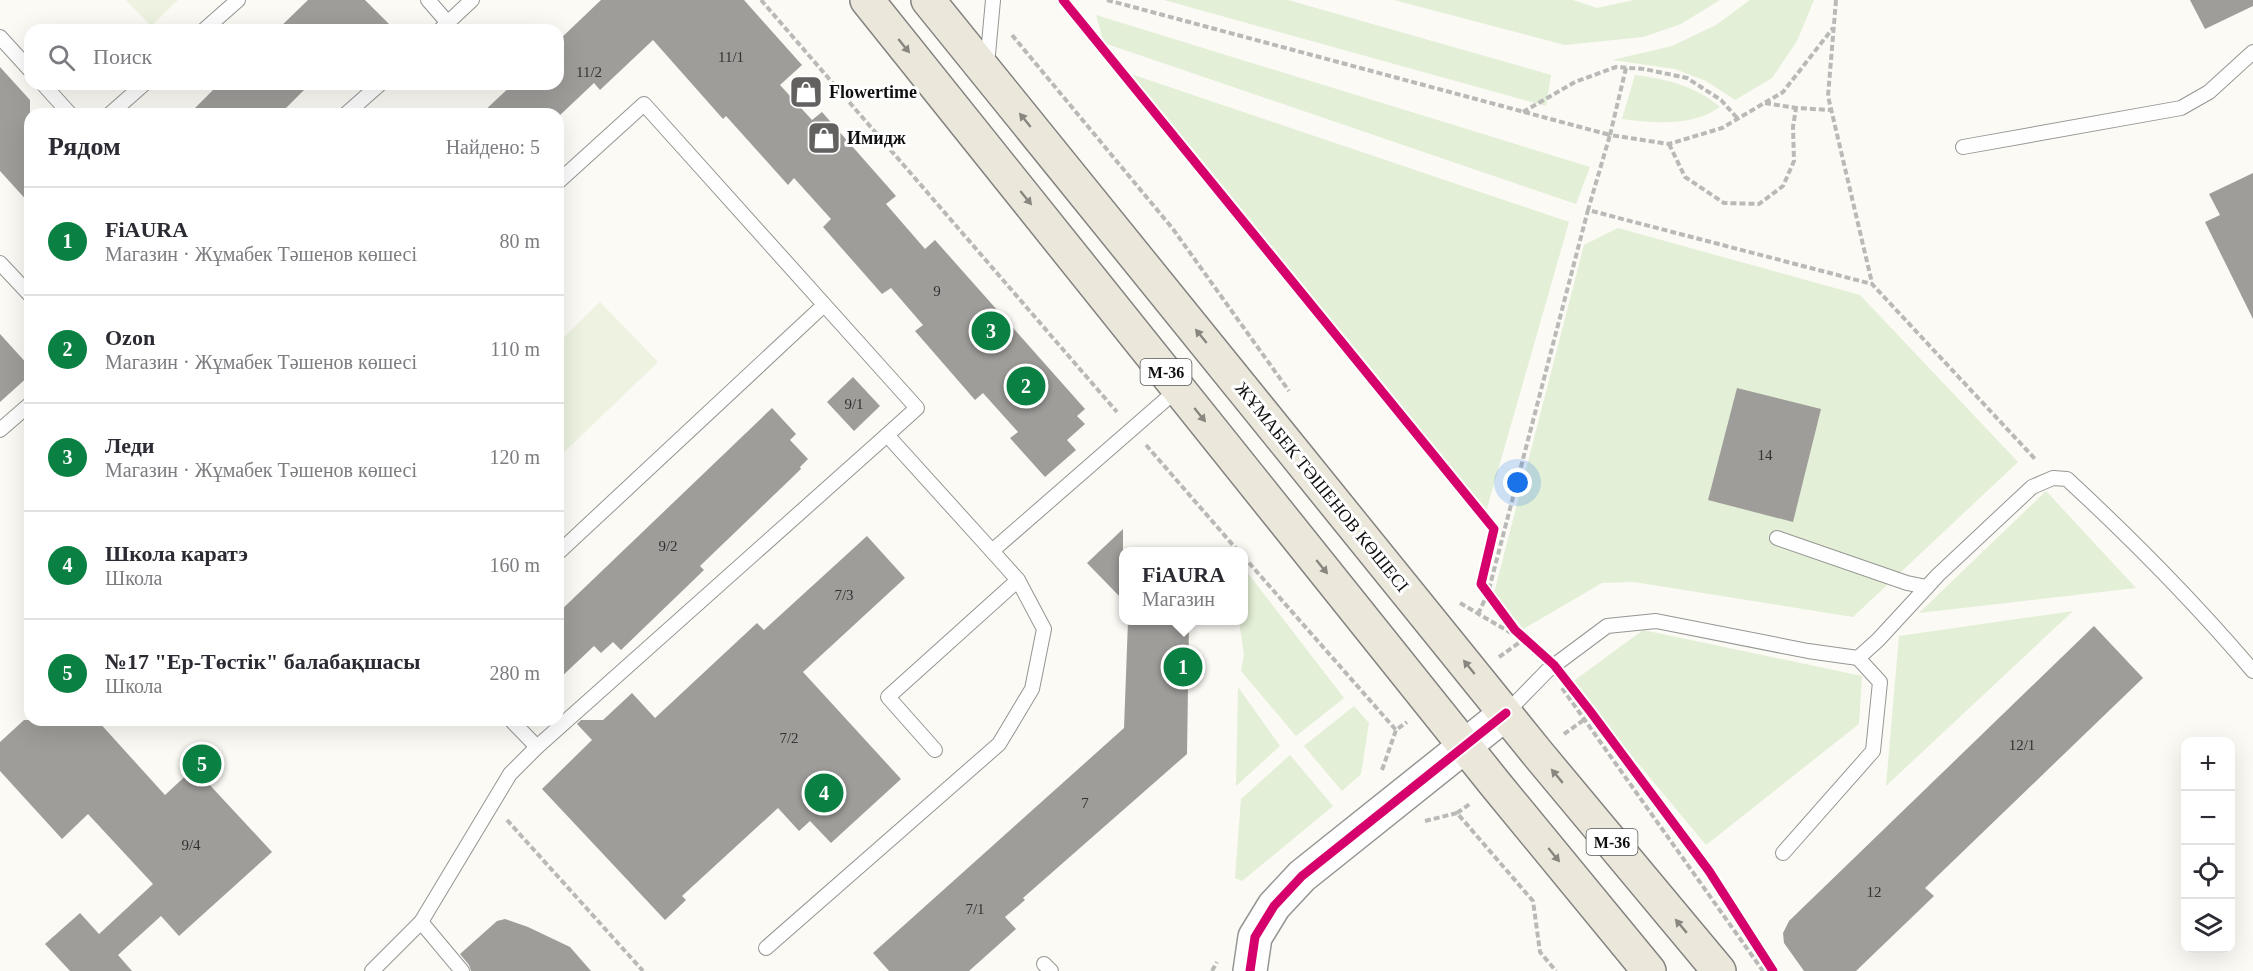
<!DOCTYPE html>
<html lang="ru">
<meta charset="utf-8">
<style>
:root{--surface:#fff;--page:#f2f2f3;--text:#2b2b33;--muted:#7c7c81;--line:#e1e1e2;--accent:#0b8043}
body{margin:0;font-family:Georgia,serif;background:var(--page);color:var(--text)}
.controls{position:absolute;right:18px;bottom:18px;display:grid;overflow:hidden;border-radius:12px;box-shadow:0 6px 24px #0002}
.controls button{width:54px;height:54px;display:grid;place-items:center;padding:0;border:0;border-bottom:2px solid var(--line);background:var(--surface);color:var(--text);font:30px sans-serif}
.you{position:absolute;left:1518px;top:483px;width:21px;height:21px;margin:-15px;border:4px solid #fff;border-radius:50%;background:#1a73e8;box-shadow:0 0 0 9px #1a73e833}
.badge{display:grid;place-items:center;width:39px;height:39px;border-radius:50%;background:var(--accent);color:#fff;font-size:20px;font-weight:700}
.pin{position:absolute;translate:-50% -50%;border:3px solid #fff;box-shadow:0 2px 6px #0006}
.popup{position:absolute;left:1119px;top:547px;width:129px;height:78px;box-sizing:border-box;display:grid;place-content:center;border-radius:12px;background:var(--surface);filter:drop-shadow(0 2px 4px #0005);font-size:20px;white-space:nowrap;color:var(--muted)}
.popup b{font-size:22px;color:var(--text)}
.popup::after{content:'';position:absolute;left:50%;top:100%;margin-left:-12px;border:12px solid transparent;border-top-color:var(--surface)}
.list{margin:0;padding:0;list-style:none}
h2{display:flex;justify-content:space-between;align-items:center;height:78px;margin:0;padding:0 24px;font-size:26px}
h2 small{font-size:20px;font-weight:400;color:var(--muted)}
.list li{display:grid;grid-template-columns:39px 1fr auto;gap:18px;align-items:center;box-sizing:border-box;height:108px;padding:0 24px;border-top:2px solid var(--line)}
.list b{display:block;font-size:22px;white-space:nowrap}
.list p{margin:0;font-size:20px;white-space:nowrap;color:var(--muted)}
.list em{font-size:20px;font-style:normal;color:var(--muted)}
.icon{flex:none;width:33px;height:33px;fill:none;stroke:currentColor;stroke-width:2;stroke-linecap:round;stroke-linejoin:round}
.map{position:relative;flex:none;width:2253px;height:971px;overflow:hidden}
.search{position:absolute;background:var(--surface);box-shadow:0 6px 24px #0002;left:24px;top:24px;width:540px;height:66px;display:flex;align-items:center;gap:15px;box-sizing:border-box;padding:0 21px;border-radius:18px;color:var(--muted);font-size:22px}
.panel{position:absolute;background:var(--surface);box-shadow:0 6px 24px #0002;left:24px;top:108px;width:540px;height:618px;border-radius:18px}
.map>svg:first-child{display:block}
.green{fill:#e3efd6}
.pitch{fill:#edf3e0}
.building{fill:#9f9d9a}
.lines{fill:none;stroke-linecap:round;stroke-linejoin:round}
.service-casing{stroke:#959593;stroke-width:16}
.tertiary-casing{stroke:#959593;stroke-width:36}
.primary-casing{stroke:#838280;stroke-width:36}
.path{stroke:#b9b9b8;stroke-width:4;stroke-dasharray:6 3;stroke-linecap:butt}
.service{stroke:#fefefe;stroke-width:14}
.tertiary{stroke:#fefefe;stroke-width:33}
.primary{stroke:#ebe8db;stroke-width:33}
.cycleway-casing{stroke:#fff;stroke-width:13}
.cycleway{stroke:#d6006c;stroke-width:9}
.oneway{fill:#88867f}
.labels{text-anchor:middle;stroke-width:6;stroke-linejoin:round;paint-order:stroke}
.number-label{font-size:15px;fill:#333232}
.shield{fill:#fff;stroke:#575757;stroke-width:1.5}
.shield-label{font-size:16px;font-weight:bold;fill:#0f0f0f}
.poi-label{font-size:18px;font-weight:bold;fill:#0f0f0f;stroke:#fff;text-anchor:start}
.street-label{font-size:18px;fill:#0f0f0f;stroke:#fff}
</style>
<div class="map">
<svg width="2253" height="971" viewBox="0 0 2253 971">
<rect width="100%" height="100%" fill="#fbfaf5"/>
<g class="green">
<polygon points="1164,0 1288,0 1551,75 1546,106"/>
<polygon points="1394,0 1573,0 1597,8 1634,0 1720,0 1681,24 1643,37 1565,45"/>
<polygon points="1750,0 1814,0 1797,41 1772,78 1735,100 1706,81 1675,69 1612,60 1672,46 1716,25"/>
<polygon points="1096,15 1590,167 1576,204 1104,43"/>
<polygon points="1116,69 1569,222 1486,512"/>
<path d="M1635 75C1667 79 1695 86 1720 107 1692 127 1654 123 1622 119Z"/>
<polygon points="1618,228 1860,295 2018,462 1853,617 1634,582 1602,583 1523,629 1494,593 1584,245"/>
<polygon points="2046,491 2136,588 1919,613"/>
<polygon points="1243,567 1344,698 1296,736 1241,671 1244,655 1239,621 1243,620"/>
<polygon points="2073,611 1886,786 1899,636"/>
<polygon points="1643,630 1862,676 1859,724 1706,845 1571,683"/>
<polygon points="1238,687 1280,746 1236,786"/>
<polygon points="1354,706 1369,723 1361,774 1342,791 1304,746"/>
<polygon points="1290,755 1333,806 1242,881 1235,878 1241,799"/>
</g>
<g class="pitch">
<polygon points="126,0 178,0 151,26"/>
<polygon points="600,302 658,362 558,458 558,343"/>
</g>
<g class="building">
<polygon points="308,0 365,0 395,30 277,30"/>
<polygon points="601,0 744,0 802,65 780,85 812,120 822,112 896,196 886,204 925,249 935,240 1085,409 1077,416 1085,424 1067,440 1076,450 1045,477 1010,438 1018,432 983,393 975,400 915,331 923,325 891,288 882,294 823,227 831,219 794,178 788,185 726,116 723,119 653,40 600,90 594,83 558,117 558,114 481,114 513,84 558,84 558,41"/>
<polygon points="2190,0 2253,0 2253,6 2205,29"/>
<polygon points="0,67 30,100 30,204 0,171"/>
<polygon points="219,84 310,84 280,114 189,114"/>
<polygon points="2253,173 2253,319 2205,222 2220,215 2209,194"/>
<polygon points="0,334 30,367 30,375 0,402"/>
<polygon points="853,377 880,406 854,431 827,402"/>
<polygon points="1737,388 1821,409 1793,522 1708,500"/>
<polygon points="772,408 796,434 790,440 808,459 800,467 801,469 700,566 704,570 621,650 613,642 601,653 594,646 558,680 558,613"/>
<polygon points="1123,529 1123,600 1087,563"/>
<polygon points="867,536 905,578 803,672 901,779 831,843 810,821 799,831 778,808 682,896 686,900 665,920 542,789 592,740 577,724 581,720 603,720 632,693 655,718 757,623 764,630"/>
<polygon points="1128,621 1189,621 1187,754 1023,898 1025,900 1005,917 1016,929 969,971 889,971 873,953 1124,728"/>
<polygon points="2094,626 2143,678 1925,888 1934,896 1856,971 1804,971 1784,943 1783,933 1789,921"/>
<polygon points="24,720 97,720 165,795 194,768 272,852 179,936 161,916 118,955 132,971 70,971 45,944 80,913 99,934 153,884 88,814 62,839 0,771 0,742"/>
<polygon points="505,919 528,927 570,947 591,971 471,971 469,965 460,954 497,921"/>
</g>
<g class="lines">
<g class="service-casing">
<g id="service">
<polyline points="428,0 448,23"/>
<polyline points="204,30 238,0"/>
<polyline points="440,30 472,0"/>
<polyline points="0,37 30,70"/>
<polyline points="987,65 993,0"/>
<polyline points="43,84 70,114"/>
<polyline points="110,114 144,84"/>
<polyline points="346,114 380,84"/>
<polyline points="1963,147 2181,108 2209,92 2253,52"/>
<polyline points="558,182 644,104 917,408 887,435"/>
<polyline points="0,263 30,295"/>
<polyline points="0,430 30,404"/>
<polyline points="1777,538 1907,583 1927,587"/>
<polyline points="558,553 824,305"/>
<path d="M1506 713 1548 670 1607 626 1656 621 1808 651 1858 658 1878 640 1938 575 2032 487 2053 478 2067 479C2132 539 2196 604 2253 671"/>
<polyline points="511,720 537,747"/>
<polyline points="935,750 888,697 1018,580 992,551"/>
<polyline points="1783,853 1873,751 1880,682 1858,658"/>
<polyline points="421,922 462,971"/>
<polyline points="766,948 999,744 1032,689 1044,629 1018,580"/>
<polyline points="1044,964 1051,971"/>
<polyline points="372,971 421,922 510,774 537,747 887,435 992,551 1179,388"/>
</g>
</g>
<g class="tertiary-casing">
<polyline id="tertiary" points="1250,971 1255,937 1274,906 1302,876 1506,713"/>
</g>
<g class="primary-casing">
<g id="primary">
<polyline points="867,0 1496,785 1649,971"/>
<polyline points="928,0 1538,754 1719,971"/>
</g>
</g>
<g class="path">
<polyline points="761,0 1117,412"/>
<polyline points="1107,0 1610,135 1588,210 1872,284 2036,460"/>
<polyline points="1836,0 1828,96 1872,283"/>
<polyline points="1012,35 1173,229 1289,391"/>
<polyline points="1626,68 1610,135 1669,144 1722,128 1783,92 1833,28"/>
<polyline points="1765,103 1796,108"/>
<polyline points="1523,112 1575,82 1616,67 1644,69 1687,78 1721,100 1738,119"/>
<polyline points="1669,144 1685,177 1724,203 1759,204 1783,186 1794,161 1793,127 1796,108 1831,110"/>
<polyline points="1146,445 1239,552"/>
<polyline points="1243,556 1396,730"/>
<polyline points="1460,603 1523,640 1534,654"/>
<polyline points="1478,614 1488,593 1588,210"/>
<polyline points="1499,657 1523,640"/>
<polyline points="1562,688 1763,971"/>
<polyline points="1564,734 1585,719"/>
<polyline points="1382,770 1396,730 1407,722"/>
<polyline points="1457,813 1471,803"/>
<polyline points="507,820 643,971"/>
<polyline points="1425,821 1457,813 1533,901 1540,952 1556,971"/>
<polyline points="1212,971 1217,962"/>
</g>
<use href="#service" class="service"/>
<use href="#tertiary" class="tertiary"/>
<use href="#primary" class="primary"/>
<g class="cycleway-casing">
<g id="cycleway">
<polyline points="1063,0 1494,529 1481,584 1515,630 1554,665 1590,711 1709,871 1773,971"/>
<polyline points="1250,971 1255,937 1274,906 1302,876 1506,713"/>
</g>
</g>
<use href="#cycleway" class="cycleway"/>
</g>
<defs><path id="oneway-solid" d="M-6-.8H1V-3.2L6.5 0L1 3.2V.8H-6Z" transform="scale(1.5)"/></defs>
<g class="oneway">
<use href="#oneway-solid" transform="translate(904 46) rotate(51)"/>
<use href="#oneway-solid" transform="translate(1025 120) rotate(-129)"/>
<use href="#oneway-solid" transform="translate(1026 198) rotate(51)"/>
<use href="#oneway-solid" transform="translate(1201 336) rotate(-129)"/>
<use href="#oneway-solid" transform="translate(1200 415) rotate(51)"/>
<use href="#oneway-solid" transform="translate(1322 567) rotate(51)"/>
<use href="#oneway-solid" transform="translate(1469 667) rotate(-129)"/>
<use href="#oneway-solid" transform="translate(1557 776) rotate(-130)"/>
<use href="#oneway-solid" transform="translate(1554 855) rotate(51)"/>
<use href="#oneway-solid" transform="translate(1681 926) rotate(-130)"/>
</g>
<defs>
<g id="shop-square" transform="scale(1.725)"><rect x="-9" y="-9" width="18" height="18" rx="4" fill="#626160" stroke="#fff"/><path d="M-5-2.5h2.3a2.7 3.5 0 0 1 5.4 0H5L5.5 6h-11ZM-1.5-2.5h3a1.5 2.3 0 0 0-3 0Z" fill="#fff"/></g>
</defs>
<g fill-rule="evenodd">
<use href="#shop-square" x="806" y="92"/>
<use href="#shop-square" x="824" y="138"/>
</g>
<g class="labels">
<g class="number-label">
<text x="731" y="62">11/1</text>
<text x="589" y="77">11/2</text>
<text x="937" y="296">9</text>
<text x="854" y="409">9/1</text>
<text x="1765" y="460">14</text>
<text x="668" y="551">9/2</text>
<text x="844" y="600">7/3</text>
<text x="789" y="743">7/2</text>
<text x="2022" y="750">12/1</text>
<text x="1085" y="808">7</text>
<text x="191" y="850">9/4</text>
<text x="1874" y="897">12</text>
<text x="975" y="914">7/1</text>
</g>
<g class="shield">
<rect x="1140.5" y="359" width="51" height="26" rx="4.5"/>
<rect x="1586.5" y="829" width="51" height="26" rx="4.5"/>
</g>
<g class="shield-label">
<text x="1166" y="378">M-36</text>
<text x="1612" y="848">M-36</text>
</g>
<g class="poi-label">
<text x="829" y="98">Flowertime</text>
<text x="847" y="144">Имидж</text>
</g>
<g class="street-label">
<text transform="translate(1322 487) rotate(51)" y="6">ЖҰМАБЕК ТӘШЕНОВ КӨШЕСІ</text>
</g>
</g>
</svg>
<div class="controls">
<button>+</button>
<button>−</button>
<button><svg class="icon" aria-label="locate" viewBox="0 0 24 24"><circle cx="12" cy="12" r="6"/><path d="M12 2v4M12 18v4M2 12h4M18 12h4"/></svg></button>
<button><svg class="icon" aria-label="layers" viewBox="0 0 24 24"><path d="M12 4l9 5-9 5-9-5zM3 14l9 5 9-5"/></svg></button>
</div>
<div class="you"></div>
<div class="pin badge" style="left:1183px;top:667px">1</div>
<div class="popup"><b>FiAURA</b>Магазин</div>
<div class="pin badge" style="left:1026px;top:386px">2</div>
<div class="pin badge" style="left:991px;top:331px">3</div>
<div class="pin badge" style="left:824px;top:793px">4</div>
<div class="pin badge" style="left:202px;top:764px">5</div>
<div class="search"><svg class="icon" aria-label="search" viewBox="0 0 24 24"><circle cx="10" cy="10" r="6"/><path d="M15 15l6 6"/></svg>Поиск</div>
<section class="panel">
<h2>Рядом<small>Найдено: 5</small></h2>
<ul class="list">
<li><span class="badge">1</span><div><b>FiAURA</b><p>Магазин · Жұмабек Тәшенов көшесі</p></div><em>80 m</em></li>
<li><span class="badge">2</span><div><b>Ozon</b><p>Магазин · Жұмабек Тәшенов көшесі</p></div><em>110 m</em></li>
<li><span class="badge">3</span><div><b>Леди</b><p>Магазин · Жұмабек Тәшенов көшесі</p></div><em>120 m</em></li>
<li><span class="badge">4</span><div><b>Школа каратэ</b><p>Школа</p></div><em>160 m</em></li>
<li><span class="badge">5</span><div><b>№17 &quot;Ер-Төстік&quot; балабақшасы</b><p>Школа</p></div><em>280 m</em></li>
</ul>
</section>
</div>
